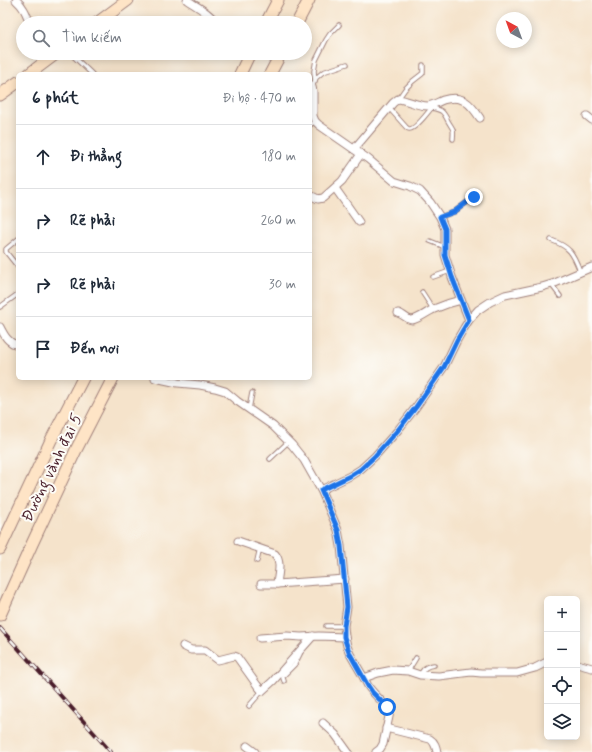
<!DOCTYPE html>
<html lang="vi">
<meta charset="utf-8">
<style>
:root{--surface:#fff;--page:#f6f6f7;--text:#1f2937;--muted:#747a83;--line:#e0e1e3}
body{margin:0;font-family:Mynerve,sans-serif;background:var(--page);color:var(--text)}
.controls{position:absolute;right:12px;bottom:12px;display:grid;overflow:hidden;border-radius:6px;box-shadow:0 2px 10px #0003}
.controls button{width:36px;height:36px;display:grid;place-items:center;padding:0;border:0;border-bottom:1px solid var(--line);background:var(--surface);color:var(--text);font:20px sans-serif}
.compass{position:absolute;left:496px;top:12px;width:36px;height:36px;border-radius:50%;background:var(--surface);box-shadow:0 2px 10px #0003;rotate:319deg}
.stop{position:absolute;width:12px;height:12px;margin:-9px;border:3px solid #1a73e8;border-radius:50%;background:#fff}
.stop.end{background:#1a73e8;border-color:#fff;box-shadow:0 1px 4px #0008}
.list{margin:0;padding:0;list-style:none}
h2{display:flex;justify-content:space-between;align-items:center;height:52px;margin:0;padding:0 16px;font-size:17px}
h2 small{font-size:13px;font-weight:400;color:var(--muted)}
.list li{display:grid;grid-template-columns:26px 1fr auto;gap:12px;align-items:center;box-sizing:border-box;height:64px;padding:0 16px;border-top:1px solid var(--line)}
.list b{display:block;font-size:15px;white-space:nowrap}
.list em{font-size:13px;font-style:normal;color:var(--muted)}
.icon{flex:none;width:22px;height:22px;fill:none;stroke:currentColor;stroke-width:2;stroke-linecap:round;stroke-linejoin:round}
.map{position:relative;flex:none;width:592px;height:752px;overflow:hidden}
.search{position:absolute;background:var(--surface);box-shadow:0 2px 10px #0003;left:16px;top:16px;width:296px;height:44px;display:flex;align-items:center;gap:10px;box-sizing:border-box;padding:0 14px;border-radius:22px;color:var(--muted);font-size:15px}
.panel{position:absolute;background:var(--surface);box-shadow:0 2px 10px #0003;left:16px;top:72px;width:296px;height:308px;border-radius:6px}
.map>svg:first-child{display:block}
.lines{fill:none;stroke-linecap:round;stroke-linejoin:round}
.lane-casing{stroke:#a0817b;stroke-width:5.5}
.street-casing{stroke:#a0817b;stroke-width:9}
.secondary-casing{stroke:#a0817b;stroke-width:13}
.lane{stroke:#fff;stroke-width:3.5}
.street{stroke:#fff;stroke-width:7}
.secondary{stroke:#fee4c6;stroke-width:11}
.rail-casing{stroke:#4a1f2b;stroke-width:4}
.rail{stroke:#fdfcf7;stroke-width:2.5;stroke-dasharray:8;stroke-linecap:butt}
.route{stroke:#1a73e8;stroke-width:5}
.labels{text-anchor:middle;stroke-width:4;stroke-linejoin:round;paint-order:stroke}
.street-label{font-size:16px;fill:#4a1f2b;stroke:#fdfcf7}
</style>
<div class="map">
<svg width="592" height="752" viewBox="0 0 592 752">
<rect width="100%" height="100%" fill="#fdfcf7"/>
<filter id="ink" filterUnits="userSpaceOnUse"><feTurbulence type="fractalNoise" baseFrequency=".025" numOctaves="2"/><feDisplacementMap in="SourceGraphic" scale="8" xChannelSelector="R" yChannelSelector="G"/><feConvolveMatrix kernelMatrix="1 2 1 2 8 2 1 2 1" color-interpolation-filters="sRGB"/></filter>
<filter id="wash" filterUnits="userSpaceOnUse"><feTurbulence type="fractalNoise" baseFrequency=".012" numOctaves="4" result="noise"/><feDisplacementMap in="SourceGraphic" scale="16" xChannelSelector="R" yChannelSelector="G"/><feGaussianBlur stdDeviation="0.9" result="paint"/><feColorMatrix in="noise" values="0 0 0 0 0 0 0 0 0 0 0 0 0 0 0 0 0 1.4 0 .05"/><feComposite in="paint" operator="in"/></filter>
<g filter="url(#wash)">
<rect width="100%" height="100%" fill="#f5e3cb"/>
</g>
<g filter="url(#ink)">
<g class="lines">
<g class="lane-casing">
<g id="lane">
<polyline points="233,23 234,19"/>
<polyline points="70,53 92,74"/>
<polyline points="315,81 314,71 316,60 326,40 330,34 339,25"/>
<polyline points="312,87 316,78 323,72 347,64"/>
<polyline points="398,99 405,89 413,81 422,74 423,73 423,65"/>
<path d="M389 108 406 127C407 128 408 129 409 129 415 130 429 111 433 106"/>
<path d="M432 108C442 110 443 111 448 121 453 130 454 127 453 139"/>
<polyline points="310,125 315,121"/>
<polyline points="440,217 454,212 474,197"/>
<polyline points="18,239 6,249 6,252 18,267"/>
<path d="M551 240C570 247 573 253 580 271"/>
<polyline points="430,241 445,247"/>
<polyline points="433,277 450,271"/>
<polyline points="551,284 560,296"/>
<polyline points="422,292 433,309"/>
<polyline points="0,307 18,294"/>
<polyline points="249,409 252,393"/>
<polyline points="270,459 288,442"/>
<polyline points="257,561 260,548"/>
<polyline points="326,626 344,626"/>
<polyline points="408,671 416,658"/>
<path d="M420 675C424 668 426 666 434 665"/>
<polyline points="284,681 283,678 283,676 295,664 300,654"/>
<polyline points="249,706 262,691"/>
</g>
</g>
<g class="street-casing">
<g id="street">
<path d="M16 0C24 7 26 13 30 23"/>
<path d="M187 0C196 6 210 13 216 23"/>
<polyline points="241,53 245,55"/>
<polyline points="310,85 312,87 313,91 313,116 315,121 319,125 368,159 394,181 410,186 420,191 430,202 440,217 445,229 445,255 452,277 469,320"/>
<polyline points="587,116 592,120"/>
<path d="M354 149 393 103 398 99C408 100 417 106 428 106 434 105 438 102 443 100 462 94 470 103 480 118"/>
<polyline points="335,188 359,222"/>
<polyline points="310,195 318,199 323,198 342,181 361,154"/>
<path d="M398 313C403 314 407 320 412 320 419 319 427 312 434 309 443 305 452 302 461 300"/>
<path d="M0 327C4 335 8 343 18 345"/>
<path d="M155 378 178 383 200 385 215 388 225 391 237 401 273 426 292 445 304 460 321 490 338 530 341 546 347 607 344 626 345 637 347 646 350 654 364 678 368 686C374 695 384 702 390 712L383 744 380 749 376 752"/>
<polyline points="321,490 350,476 361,469 375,456 398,430 416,407 444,367 457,340 464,328 469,320 478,310 490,302 505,295 542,287 555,283 592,267"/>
<path d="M238 541 275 554C282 562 278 574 277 584"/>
<polyline points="261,584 277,584 345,579"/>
<polyline points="260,638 287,636 301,637 319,636 345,637"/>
<polyline points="183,646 191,650 205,650 218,660 234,656 237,657 257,685 262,691 273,681 313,636"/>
<polyline points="577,664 592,668"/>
<polyline points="364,678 378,673 393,670 408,671 420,675 439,676 471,672 481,673 517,673 535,668 547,662"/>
<polyline points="323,723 335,734 348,752"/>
<path d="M386 728 430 739C435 742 436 747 437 752"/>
<polyline points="247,746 255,752"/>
</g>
</g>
<g class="secondary-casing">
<g id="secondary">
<polyline points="97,23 128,0"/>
<polyline points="266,23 278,0"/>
<polyline points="297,23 309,0"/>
<polyline points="29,74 57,53"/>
<polyline points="240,74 250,53"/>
<polyline points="270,74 281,53"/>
<polyline points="0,95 18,82"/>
<polyline points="0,549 51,440 83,378"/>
<polyline points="0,615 32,544 76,450 113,378"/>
</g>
</g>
<use href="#lane" class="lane"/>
<use href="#street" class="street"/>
<use href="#secondary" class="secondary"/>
<g class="rail-casing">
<polyline id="rail" points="0,628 111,752"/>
</g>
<use href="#rail" class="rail"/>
</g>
</g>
<g class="lines" filter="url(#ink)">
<polyline class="route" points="387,707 372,692 368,686 350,654 347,646 344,637 344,626 347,607 341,546 338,530 321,490 350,476 361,469 375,456 398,430 416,407 444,367 457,340 469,320 452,277 445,255 445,229 440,217 454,212 474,197"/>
</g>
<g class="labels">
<g class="street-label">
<text transform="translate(51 467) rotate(-64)" y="6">Đường vành đai 5</text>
</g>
</g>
</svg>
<div class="controls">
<button>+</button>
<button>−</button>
<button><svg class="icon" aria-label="locate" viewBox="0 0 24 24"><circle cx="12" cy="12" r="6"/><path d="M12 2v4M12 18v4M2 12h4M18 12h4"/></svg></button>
<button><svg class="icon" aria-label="layers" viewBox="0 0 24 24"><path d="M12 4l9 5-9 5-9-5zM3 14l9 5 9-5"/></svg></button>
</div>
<svg class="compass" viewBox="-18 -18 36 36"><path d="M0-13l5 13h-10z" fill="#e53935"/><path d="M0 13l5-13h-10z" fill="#747a83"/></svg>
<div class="stop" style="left:387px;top:707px"></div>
<div class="stop end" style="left:474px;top:197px"></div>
<div class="search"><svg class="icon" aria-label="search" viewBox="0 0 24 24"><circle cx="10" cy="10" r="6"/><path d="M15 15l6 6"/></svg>Tìm kiếm</div>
<section class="panel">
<h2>6 phút<small>Đi bộ · 470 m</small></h2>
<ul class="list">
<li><svg class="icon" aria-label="ahead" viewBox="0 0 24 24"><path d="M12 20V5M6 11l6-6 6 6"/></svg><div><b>Đi thẳng</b></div><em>180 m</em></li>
<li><svg class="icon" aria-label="right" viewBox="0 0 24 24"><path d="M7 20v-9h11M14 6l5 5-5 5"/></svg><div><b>Rẽ phải</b></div><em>260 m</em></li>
<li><svg class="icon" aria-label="right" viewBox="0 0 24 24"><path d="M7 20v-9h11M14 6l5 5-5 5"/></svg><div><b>Rẽ phải</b></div><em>30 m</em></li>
<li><svg class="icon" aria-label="arrive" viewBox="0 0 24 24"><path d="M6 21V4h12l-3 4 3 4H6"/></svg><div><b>Đến nơi</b></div></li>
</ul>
</section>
</div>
